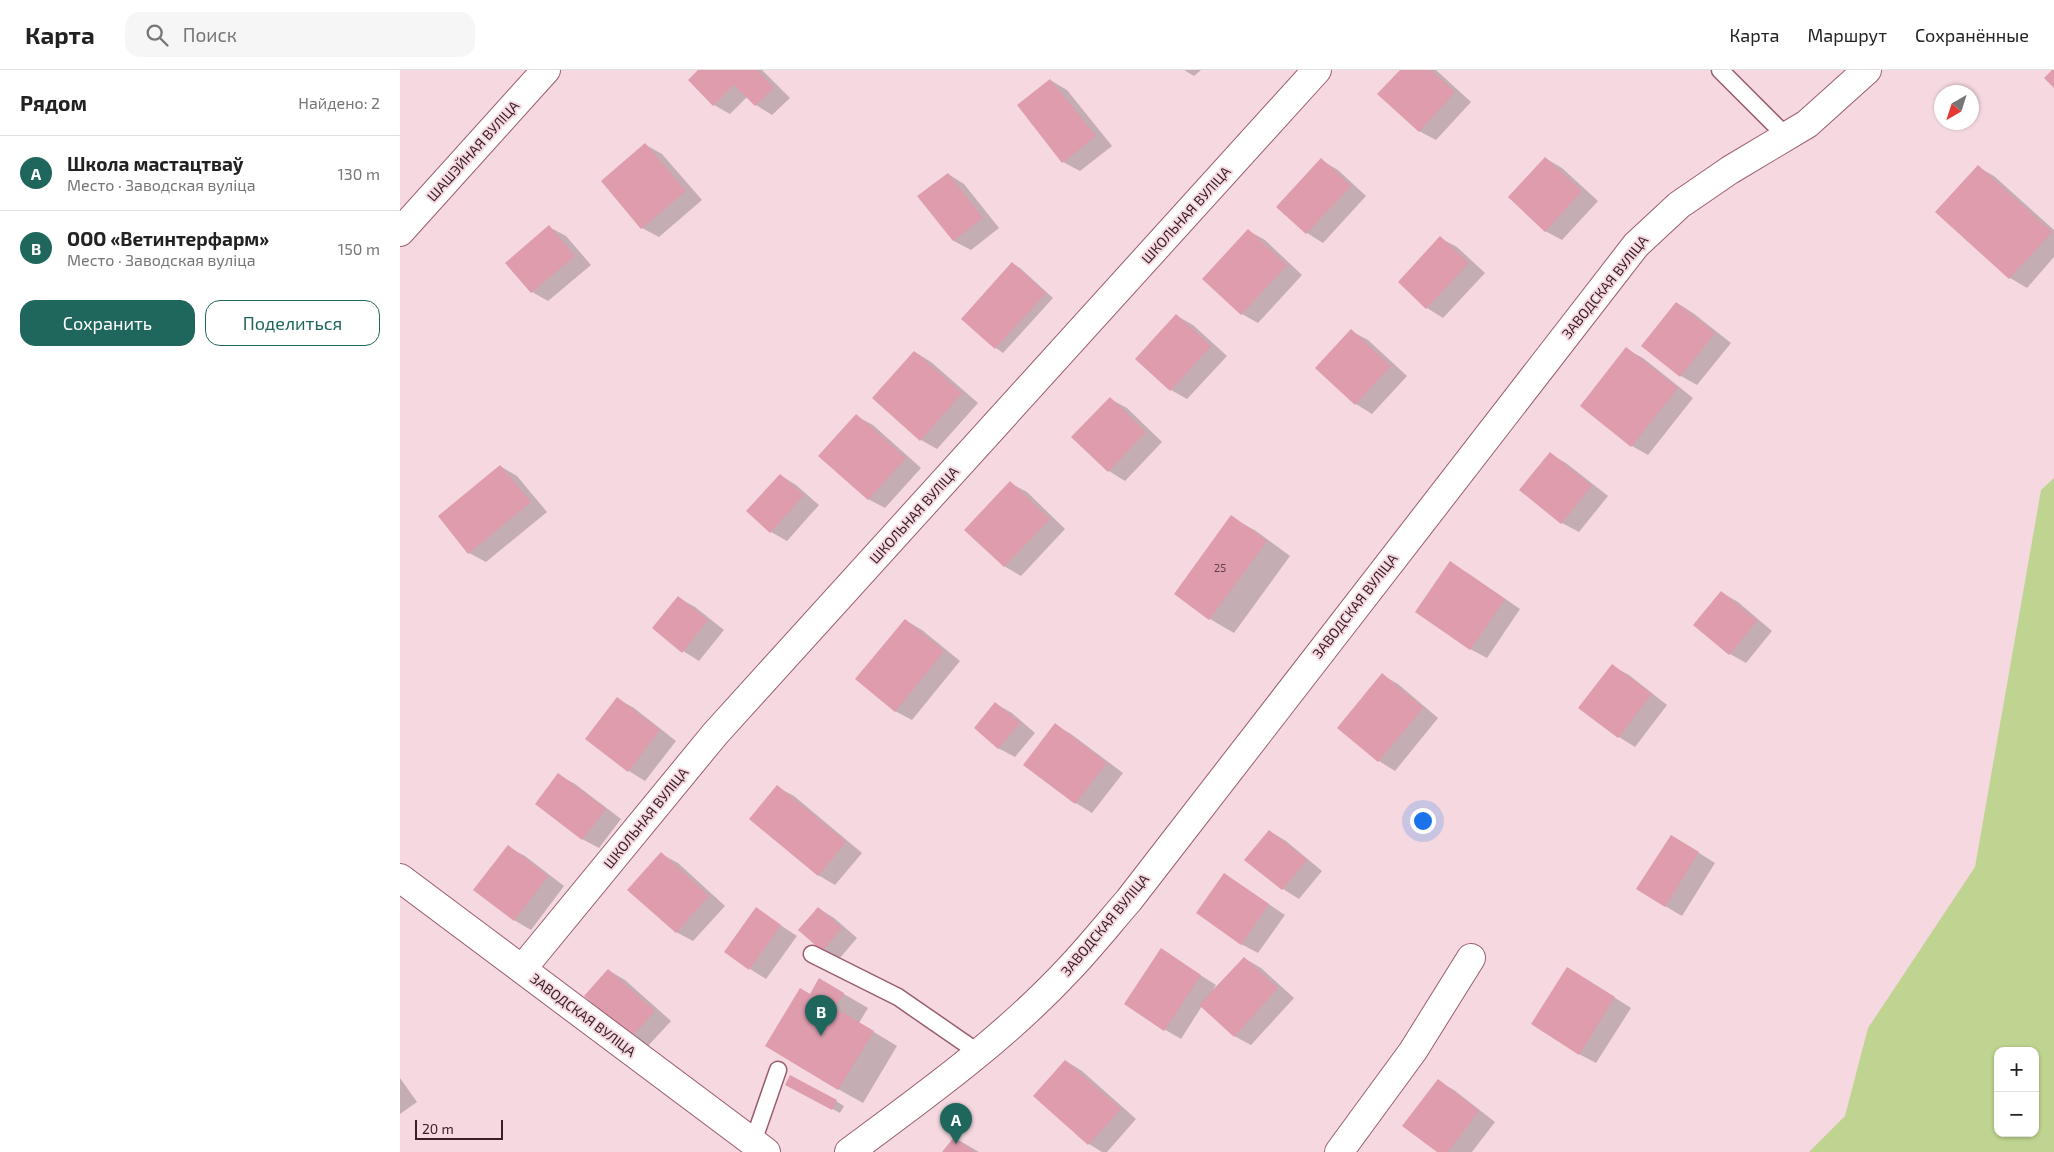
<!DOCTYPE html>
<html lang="ru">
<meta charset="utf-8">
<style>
:root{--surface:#fff;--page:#f6f6f6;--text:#222;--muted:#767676;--line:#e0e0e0;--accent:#1f675d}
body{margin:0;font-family:"Exo 2",sans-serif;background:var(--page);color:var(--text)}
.controls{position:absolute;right:15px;bottom:15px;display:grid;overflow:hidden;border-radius:10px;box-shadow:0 1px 4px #0004}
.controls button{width:45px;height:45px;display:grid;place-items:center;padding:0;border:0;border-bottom:1px solid var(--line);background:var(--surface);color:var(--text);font:25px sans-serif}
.compass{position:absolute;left:1534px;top:15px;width:45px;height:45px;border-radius:50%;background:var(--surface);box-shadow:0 1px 4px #0004;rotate:219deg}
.scale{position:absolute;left:15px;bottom:12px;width:88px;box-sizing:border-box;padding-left:5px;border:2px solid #392027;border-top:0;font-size:14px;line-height:18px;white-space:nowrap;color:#392027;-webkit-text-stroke:4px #f6d9e0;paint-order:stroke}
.you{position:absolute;left:1022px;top:750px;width:18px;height:18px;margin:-12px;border:4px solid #fff;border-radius:50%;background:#1a73e8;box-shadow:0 0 0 8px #1a73e833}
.badge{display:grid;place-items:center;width:32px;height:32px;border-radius:50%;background:var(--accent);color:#fff;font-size:16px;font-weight:700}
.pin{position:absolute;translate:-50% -41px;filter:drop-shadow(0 1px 2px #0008)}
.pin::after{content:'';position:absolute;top:26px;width:18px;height:15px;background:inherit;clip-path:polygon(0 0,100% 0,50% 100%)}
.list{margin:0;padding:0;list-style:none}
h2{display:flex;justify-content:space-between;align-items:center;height:65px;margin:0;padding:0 20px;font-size:21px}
h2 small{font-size:16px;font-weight:400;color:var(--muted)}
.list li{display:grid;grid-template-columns:32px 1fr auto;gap:15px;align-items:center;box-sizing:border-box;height:75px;padding:0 20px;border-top:1px solid var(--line)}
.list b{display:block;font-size:19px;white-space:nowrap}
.list p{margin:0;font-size:16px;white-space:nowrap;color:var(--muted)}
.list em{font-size:16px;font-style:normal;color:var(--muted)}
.actions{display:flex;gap:10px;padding:15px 20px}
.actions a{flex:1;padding:11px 0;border:1px solid var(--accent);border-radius:15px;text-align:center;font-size:18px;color:var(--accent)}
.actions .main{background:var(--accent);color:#fff}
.icon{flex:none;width:28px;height:28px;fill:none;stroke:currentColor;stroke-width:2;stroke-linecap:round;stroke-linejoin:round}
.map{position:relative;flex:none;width:1654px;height:1082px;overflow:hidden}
header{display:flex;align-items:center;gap:30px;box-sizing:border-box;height:70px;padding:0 25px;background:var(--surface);border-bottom:1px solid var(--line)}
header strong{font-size:24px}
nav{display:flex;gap:28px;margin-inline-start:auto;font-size:18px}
.search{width:350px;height:45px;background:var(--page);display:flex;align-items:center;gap:12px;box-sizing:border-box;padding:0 18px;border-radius:15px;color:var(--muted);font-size:19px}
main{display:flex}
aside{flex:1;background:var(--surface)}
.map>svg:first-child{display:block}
.green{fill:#bfd490;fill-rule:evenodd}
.shadow{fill:#0003}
.building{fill:#de9cad}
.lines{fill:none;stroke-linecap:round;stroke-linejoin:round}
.lane-casing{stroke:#9a5d6e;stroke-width:19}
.street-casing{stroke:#9a5d6e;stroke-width:30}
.secondary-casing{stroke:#9a5d6e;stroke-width:30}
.lane{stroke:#fff;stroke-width:16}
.street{stroke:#fff;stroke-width:28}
.secondary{stroke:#fff;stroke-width:28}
.labels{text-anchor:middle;stroke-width:4;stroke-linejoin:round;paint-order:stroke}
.number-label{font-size:11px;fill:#623f48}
.street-label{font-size:14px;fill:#392027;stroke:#f6d9e0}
</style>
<header>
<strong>Карта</strong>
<div class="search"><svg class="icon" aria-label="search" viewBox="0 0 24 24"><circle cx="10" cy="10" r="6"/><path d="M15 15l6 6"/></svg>Поиск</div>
<nav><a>Карта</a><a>Маршрут</a><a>Сохранённые</a></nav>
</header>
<main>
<aside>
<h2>Рядом<small>Найдено: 2</small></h2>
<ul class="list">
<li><span class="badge">A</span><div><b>Школа мастацтваў</b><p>Место · Заводская вуліца</p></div><em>130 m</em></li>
<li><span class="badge">B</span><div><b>ООО «Ветинтерфарм»</b><p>Место · Заводская вуліца</p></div><em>150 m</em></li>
</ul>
<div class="actions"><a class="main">Сохранить</a><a>Поделиться</a></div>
</aside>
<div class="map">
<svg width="1654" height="1082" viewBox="0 0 1654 1082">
<rect width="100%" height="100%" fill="#f6d9e0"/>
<path class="green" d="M1654 408V1082H1409L1445 1046 1468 958 1575 797 1641 420ZM1598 981H1635V1063H1598Z"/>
<g class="shadow">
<polygon points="299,0 362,0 390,28 372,45 356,35 347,27 330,44 314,35"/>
<polygon points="784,0 801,0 794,6"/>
<polygon points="1001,0 1036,0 1071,32 1036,70 1019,61"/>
<polygon points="650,10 667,20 712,76 680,101 663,92"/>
<polygon points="246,75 262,84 302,130 259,167 242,158"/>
<polygon points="1145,88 1162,98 1198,131 1162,170 1145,161"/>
<polygon points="921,90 938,100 966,126 923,173 907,163 878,137"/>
<polygon points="1578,97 1594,106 1654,160 1654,187 1627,218 1610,208 1537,142"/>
<polygon points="548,104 564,114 599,158 571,180 554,171 519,127"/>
<polygon points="149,157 166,166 191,195 148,231 132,222"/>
<polygon points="849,161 865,170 902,205 858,253 842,244"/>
<polygon points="1040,168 1057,177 1085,203 1043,248 1027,238 999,212"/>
<polygon points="613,194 620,198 653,228 603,283 596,278"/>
<polygon points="1277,233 1293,243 1331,273 1297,315 1281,306"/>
<polygon points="777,246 793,255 827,286 787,329 771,320 737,289"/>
<polygon points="951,261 968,270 1007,306 972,344 956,334"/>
<polygon points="1226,279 1243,288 1293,328 1248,385 1232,376"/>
<polygon points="515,282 531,292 578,333 537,379 521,370"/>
<polygon points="710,329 727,338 762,372 725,411 709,401 673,367"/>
<polygon points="456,346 473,355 521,398 485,438 468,429"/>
<polygon points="1150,384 1166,393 1208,426 1179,462 1162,453 1121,420"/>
<polygon points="100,396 117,406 147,442 86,492 69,483"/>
<polygon points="380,405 396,415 419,435 387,471 371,462"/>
<polygon points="610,413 627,422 665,459 621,506 604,496"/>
<polygon points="831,447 856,461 890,486 834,563 810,549 775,524"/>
<polygon points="1066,502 1120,539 1087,588 1070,579"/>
<polygon points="1321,522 1338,532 1372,561 1346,593 1330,584"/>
<polygon points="279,528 295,537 324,560 299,591 283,581"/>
<polygon points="505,550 522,560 560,591 512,650 495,641"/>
<polygon points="1212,596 1229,605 1267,635 1235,677 1219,667 1180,638"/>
<polygon points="982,605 998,614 1038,648 995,701 979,691"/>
<polygon points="218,629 234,638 276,671 245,711 229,701 187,669"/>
<polygon points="596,634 612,643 635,663 615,687 598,678"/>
<polygon points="655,655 671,664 723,703 692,743 676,733 625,694"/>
<polygon points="159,705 175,714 221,749 199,778 182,769"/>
<polygon points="377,717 394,726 462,783 435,815 418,805"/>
<polygon points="869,761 886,771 922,801 899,829 883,819 846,790"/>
<polygon points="1288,776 1315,793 1282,846 1265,836"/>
<polygon points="108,777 125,786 164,816 131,860 114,850"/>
<polygon points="261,784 278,793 325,836 293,871 276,862"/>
<polygon points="824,804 885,845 858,883 841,874"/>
<polygon points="418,838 434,848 457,868 439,889 423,880"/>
<polygon points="356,839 397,866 366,909 350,899"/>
<polygon points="761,880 816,915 813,920 844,888 861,898 894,928 851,975 834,966 802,936 781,969 764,959"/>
<polygon points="208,900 225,910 271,951 248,976 232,967"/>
<polygon points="1184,908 1231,938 1196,993 1179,984"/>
<polygon points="420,910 468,938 459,953 497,976 463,1033 438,1019 410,925"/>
<polygon points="666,991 682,1001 736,1049 707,1082 702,1082 689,1074 635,1026"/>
<polygon points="0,1008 17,1032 0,1044"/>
<polygon points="1038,1011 1054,1020 1095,1052 1072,1082 1039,1082"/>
<polygon points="395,1019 436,1031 444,1036 440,1043"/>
<polygon points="555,1068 579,1082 544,1082"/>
</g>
<g class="building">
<polygon points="298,0 357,0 374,18 355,36 334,15 313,36 288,10"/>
<polygon points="1000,0 1031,0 1055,22 1019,62 977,24"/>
<polygon points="1652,0 1654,0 1654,18 1644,8"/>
<polygon points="650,9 696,66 662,93 617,35"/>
<polygon points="245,73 286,121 241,159 201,111"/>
<polygon points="1145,87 1182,121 1145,162 1108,127"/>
<polygon points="921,88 951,116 906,164 876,137"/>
<polygon points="1578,95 1652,162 1609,209 1535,142"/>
<polygon points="548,103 583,148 553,171 517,126"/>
<polygon points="149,155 175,186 131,223 105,193"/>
<polygon points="848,159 887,195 841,245 802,209"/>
<polygon points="1040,166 1069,193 1026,239 998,212"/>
<polygon points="612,192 646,223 595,279 561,249"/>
<polygon points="1276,232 1315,263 1280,307 1241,276"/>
<polygon points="776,244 811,276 770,321 735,289"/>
<polygon points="951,259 991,296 955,335 915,298"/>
<polygon points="1226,277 1278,318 1231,377 1180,336"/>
<polygon points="514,281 562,323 520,371 472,328"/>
<polygon points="710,327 746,362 708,402 671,367"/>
<polygon points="456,344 506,388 468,430 418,386"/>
<polygon points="1150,382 1192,416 1161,454 1119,420"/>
<polygon points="100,395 131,432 68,484 38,446"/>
<polygon points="380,404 404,425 370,463 346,441"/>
<polygon points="610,411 650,449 604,497 564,460"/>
<polygon points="831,445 867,471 809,550 774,524"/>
<polygon points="1050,491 1105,529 1070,580 1015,542"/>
<polygon points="1321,521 1357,551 1329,585 1293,555"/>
<polygon points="278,526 308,550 282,583 252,558"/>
<polygon points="505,549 544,581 495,642 455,609"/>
<polygon points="1212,594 1252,624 1218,668 1178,638"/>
<polygon points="982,603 1023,638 978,692 937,658"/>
<polygon points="217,627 260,660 228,702 185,669"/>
<polygon points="595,632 620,653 598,679 574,658"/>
<polygon points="655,653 707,693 675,734 623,695"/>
<polygon points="158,703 206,739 182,770 135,734"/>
<polygon points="377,715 446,772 418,806 349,749"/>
<polygon points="869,760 907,790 882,820 844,790"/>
<polygon points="1271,765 1299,782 1265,837 1236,819"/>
<polygon points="108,775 148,806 114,851 73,820"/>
<polygon points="261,782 309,826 276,863 227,820"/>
<polygon points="824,803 869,834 841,875 796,843"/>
<polygon points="356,837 381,855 349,900 324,882"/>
<polygon points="418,837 442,858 422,881 398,860"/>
<polygon points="761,878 801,905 764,961 724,934"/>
<polygon points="844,887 878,918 834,967 799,935"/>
<polygon points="1167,897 1215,927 1179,985 1131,954"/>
<polygon points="208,899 255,941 231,968 184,926"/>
<polygon points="419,908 444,923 435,938 474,961 438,1020 365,976 400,918 410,924"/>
<polygon points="665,990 721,1039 688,1075 633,1026"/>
<polygon points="390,1005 437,1030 432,1040 385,1015"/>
<polygon points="1038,1009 1079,1041 1048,1082 1037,1082 1002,1056"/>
<polygon points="554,1067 574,1082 542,1082"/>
</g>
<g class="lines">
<g class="lane-casing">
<g id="lane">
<polyline points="1320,0 1386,66"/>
<polyline points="412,884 498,927 579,983"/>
<polyline points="353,1072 378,1000"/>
</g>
</g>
<g class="street-casing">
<g id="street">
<polyline points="0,808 366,1082"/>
<polyline points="122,899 315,664 917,0"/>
<path d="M449 1082C526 1025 604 969 669 899 690 877 709 853 729 830L1236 175 1279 135 1330 100 1407 54 1467 0"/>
<polyline points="939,1082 1013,981 1071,888"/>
</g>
</g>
<g class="secondary-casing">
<polyline id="secondary" points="0,162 146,0"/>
</g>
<use href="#lane" class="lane"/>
<use href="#street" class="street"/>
<use href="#secondary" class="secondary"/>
</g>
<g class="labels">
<g class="number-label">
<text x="820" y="502">25</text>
</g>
<g class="street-label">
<text transform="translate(73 81) rotate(-48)" y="5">ШАШЭЙНАЯ ВУЛІЦА</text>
<text transform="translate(786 145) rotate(-48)" y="5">ШКОЛЬНАЯ ВУЛІЦА</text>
<text transform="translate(1205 217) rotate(-51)" y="5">ЗАВОДСКАЯ ВУЛІЦА</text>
<text transform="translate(514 445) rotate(-48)" y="5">ШКОЛЬНАЯ ВУЛІЦА</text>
<text transform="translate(955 536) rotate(-52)" y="5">ЗАВОДСКАЯ ВУЛІЦА</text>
<text transform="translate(246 748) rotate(-51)" y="5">ШКОЛЬНАЯ ВУЛІЦА</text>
<text transform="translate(705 855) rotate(-50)" y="5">ЗАВОДСКАЯ ВУЛІЦА</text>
<text transform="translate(183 945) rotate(37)" y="5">ЗАВОДСКАЯ ВУЛІЦА</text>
</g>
</g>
</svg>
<div class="controls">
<button>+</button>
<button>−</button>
</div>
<svg class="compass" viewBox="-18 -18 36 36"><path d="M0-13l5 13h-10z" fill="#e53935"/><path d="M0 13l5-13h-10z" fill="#767676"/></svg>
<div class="scale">20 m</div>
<div class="you"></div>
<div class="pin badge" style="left:556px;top:1074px">A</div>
<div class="pin badge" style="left:421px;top:966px">B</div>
</div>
</main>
